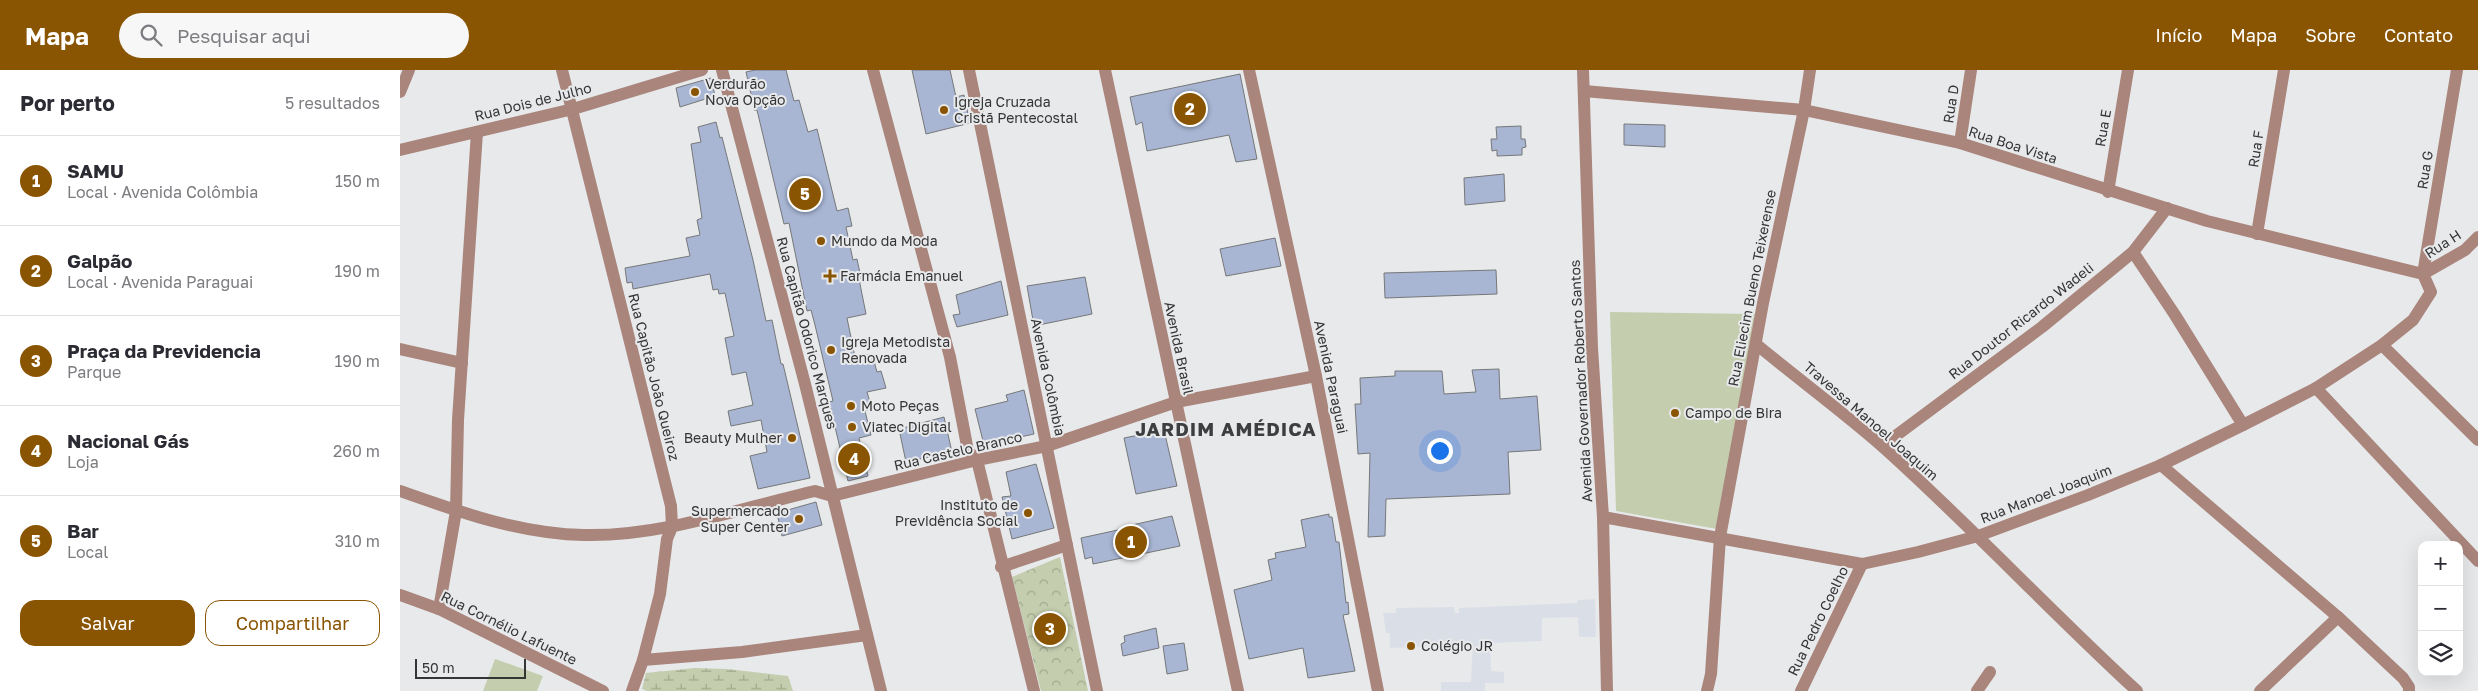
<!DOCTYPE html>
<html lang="pt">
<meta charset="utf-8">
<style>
:root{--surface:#fff;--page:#f7f7f7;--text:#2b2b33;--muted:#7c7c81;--line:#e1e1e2;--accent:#8a5502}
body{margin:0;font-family:"Golos Text",sans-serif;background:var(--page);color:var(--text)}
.controls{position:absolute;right:15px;bottom:15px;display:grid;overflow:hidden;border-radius:10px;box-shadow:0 5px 20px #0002}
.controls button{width:45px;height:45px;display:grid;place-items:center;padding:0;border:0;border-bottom:1px solid var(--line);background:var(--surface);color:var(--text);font:25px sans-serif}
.scale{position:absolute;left:15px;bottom:12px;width:111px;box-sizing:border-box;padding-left:5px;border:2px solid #353536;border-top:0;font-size:14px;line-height:18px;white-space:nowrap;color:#353536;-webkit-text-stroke:4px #e8e9eb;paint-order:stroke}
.you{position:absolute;left:1039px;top:380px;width:18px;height:18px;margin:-12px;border:4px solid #fff;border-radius:50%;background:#1a73e8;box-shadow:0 0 0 8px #1a73e833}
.badge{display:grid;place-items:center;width:32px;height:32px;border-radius:50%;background:var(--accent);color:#fff;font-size:16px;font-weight:700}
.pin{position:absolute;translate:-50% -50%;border:2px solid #fff;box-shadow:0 1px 5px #0006}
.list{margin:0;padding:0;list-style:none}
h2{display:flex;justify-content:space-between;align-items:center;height:65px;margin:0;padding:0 20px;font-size:21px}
h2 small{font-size:16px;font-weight:400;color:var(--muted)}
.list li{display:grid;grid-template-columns:32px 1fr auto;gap:15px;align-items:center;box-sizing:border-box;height:90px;padding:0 20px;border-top:1px solid var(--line)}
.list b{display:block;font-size:19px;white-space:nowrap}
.list p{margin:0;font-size:16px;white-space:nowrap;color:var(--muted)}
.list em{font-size:16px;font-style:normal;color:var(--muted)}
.actions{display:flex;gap:10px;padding:15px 20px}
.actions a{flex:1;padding:11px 0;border:1px solid var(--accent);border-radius:15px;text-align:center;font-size:18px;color:var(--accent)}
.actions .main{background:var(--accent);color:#fff}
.icon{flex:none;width:28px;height:28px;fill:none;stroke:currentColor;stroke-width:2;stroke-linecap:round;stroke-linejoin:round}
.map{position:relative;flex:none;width:2078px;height:621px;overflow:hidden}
header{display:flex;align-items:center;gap:30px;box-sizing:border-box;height:70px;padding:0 25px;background:var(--accent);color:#fff}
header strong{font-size:24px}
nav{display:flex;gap:28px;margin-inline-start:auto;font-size:18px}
.search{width:350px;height:45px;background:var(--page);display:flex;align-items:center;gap:12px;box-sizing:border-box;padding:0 18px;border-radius:28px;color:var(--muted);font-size:19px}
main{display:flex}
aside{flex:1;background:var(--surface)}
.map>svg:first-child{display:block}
.built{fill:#dadfe7}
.green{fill:#c4ceae}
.wetland{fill:url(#wetland-marsh)}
.park{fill:url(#park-crowns)}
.building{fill:#a8b6d4;stroke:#767779}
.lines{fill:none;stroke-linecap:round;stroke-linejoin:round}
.minor{stroke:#a9857c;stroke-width:12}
.poi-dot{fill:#8a5502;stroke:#e8e9eb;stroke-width:2}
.labels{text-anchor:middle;stroke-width:4;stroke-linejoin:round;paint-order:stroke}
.poi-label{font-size:14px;fill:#353536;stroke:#e8e9eb;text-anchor:start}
.street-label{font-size:14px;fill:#353536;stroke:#e8e9eb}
.district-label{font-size:19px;font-weight:bold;letter-spacing:1px;fill:#3d3e40;stroke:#e8e9eb}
</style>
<header>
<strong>Mapa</strong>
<div class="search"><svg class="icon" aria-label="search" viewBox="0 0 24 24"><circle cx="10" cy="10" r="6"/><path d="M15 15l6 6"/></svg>Pesquisar aqui</div>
<nav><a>Início</a><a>Mapa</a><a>Sobre</a><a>Contato</a></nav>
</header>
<main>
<aside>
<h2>Por perto<small>5 resultados</small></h2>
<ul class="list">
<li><span class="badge">1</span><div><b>SAMU</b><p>Local · Avenida Colômbia</p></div><em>150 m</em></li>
<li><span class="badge">2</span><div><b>Galpão</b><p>Local · Avenida Paraguai</p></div><em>190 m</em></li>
<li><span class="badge">3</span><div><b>Praça da Previdencia</b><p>Parque</p></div><em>190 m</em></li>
<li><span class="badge">4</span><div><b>Nacional Gás</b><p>Loja</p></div><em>260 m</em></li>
<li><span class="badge">5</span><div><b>Bar</b><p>Local</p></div><em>310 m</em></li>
</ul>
<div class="actions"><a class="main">Salvar</a><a>Compartilhar</a></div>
</aside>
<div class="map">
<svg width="2078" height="621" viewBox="0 0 2078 621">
<defs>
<pattern id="wetland-marsh" width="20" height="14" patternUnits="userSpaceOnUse" patternTransform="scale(1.25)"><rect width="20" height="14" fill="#c4ceae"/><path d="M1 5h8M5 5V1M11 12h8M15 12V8" fill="none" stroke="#a0a88e"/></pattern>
<pattern id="park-crowns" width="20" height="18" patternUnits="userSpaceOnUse" patternTransform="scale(1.25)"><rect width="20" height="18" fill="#c4ceae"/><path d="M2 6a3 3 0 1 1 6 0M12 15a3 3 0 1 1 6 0" fill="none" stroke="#a0a88e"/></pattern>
</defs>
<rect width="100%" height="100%" fill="#e8e9eb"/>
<polygon class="built" points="1195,529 1196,567 1179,567 1178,547 1142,548 1142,571 1090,573 1091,601 1104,602 1104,613 1085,613 1085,621 1041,621 1041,612 1071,612 1073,574 990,578 990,563 986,563 983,543 996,543 996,538 1054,537 1055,543 1059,543 1059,538 1177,533 1178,530"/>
<g class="green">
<polygon points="1210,242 1355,244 1317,459 1216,441"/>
<polygon points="95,589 143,606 137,621 83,621"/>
</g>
<polygon class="wetland" points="295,598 327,599 388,606 393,621 247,621 242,619 246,603"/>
<polygon class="park" points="660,487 688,621 641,621 612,507"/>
<g class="building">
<polygon points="355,0 386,0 394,31 399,30 408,62 417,59 437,141 448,138 452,156 446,157 453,190 457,189 461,208 459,209 466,244 447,248 455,287 472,284 477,302 481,301 486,318 467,322 472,339 465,341 471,365 459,368 468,406 448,411 429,332 433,331 415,255 411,240 407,241 389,153 384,154 357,40 354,40 351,24 346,2"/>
<polygon points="512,0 550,0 556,27 564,25 570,53 526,64"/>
<polygon points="840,4 857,89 836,92 829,65 747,81 742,52 736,55 730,27"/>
<polygon points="311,8 315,26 280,37 276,18"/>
<polygon points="316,52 320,68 322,67 353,190 366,251 372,250 381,294 383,294 410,408 358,419 350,386 367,382 361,350 331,356 328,341 353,335 346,302 332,305 325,268 334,266 325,223 319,224 318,219 313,220 310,204 233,219 232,212 227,213 225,198 290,186 286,168 300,165 297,150 302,148 291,74 301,72 298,57"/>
<polygon points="1224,54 1265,55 1265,77 1224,75"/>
<polygon points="1121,56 1121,69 1125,69 1126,77 1122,78 1122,85 1097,86 1097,80 1092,81 1091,69 1097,69 1096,57"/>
<polygon points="1104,104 1105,131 1065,135 1064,108"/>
<polygon points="875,168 881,196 826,206 820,179"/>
<polygon points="1096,200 1097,224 985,228 984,203"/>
<polygon points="685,207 692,244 634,256 627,216"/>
<polygon points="601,211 608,245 557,257 553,245 560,244 556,225"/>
<polygon points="1099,299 1100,329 1137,326 1141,380 1108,382 1110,424 986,429 985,466 968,467 970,383 958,384 955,334 961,334 960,308 995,306 995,301 1042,301 1044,324 1076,322 1072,300"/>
<polygon points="624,320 634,364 584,375 575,339 608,331 606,325"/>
<polygon points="544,347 552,382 506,392 499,359"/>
<polygon points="764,360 777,416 736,424 724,368"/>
<polygon points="636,394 654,458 612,469 602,427 611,426 606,402"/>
<polygon points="416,432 422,455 382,466 377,443"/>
<polygon points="929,444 929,447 932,447 936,472 939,472 946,533 948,532 949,544 943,545 955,601 908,608 903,578 849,589 834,520 872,510 868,490 876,488 875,483 906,477 901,450"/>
<polygon points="772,446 780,476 693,494 692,487 685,489 681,468 727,458 728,456"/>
<polygon points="756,558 759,578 723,586 721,574 725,572 724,566"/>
<polygon points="784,573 788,600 767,604 763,576"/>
</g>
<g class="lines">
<g class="minor">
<polyline points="162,0 271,436 272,457 267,469 260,524 243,590 232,621"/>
<polyline points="322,0 405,314 481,621"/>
<polyline points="473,0 550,287 568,381 577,390 634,621"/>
<polyline points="569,0 697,621"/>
<polyline points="705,0 838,621"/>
<polyline points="849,0 916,306 978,621"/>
<polyline points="1183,0 1192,278 1203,447 1207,621"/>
<polyline points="1184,21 1404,40 1560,73 1807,151 2023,204"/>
<polyline points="0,22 9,0"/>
<polyline points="1560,73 1571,0"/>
<polyline points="0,80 173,39 302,0"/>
<polyline points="1708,122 1728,0"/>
<polyline points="1857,164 1884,0"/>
<polyline points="1733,182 1775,245 1843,355"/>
<polyline points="2023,204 2057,0"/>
<polyline points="2023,204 2065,180 2078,167"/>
<path d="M1356 274C1398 309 1442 341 1483 377 1570 455 1650 541 1737 621"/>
<polyline points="1982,275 2078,370"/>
<polyline points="0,279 62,293"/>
<polyline points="1916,318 2078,491"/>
<polyline points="1482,376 1642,257 1733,182 1767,138"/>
<polyline points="1761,395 1938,547 2003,608 2009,617 2009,621"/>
<path d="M0 421C59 442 121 464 184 465 260 467 341 438 415 421L432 426 577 390 647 376 776 332 916 306"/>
<polyline points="1203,447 1462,494 1518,482 1578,466 1688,425 1761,395 1843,355 1916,318 1982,275 2013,250 2031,222 2023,204"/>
<polyline points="601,497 667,475"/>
<polyline points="0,525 39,539 203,621"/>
<polyline points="39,539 56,441 58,350 77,62"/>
<polyline points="243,590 342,582 467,565"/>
<polyline points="1307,621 1311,604 1320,467 1363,233 1404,40 1410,0"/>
<polyline points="1401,621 1462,494"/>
<polyline points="1577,621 1590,602"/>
<polyline points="1860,621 1938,547"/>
</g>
</g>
<g class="poi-dot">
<circle cx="295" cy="22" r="5"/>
<circle cx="544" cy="40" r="5"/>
<circle cx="421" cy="171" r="5"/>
<path d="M427.5 198.5h5v5h5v5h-5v5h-5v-5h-5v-5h5z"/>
<circle cx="431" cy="280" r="5"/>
<circle cx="451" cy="336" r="5"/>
<circle cx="1275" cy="343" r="5"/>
<circle cx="452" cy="357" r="5"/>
<circle cx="392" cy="368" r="5"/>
<circle cx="628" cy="443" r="5"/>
<circle cx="399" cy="449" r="5"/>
<circle cx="1011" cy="576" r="5"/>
</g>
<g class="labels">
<g class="poi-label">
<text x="305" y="19">Verdurão<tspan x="305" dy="16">Nova Opção</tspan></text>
<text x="554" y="37">Igreja Cruzada<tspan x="554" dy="16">Cristã Pentecostal</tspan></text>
<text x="431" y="176">Mundo da Moda</text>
<text x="440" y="211">Farmácia Emanuel</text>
<text x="441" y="277">Igreja Metodista<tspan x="441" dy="16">Renovada</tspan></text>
<text x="461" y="341">Moto Peças</text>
<text x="1285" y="348">Campo de Bira</text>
<text x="462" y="362">Viatec Digital</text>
<text x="382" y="373" text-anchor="end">Beauty Mulher</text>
<text x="618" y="440" text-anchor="end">Instituto de<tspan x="618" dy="16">Previdência Social</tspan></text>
<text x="389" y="446" text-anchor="end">Supermercado<tspan x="389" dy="16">Super Center</tspan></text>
<text x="1021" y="581">Colégio JR</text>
</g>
<g class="street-label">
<text transform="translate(133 32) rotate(-14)" y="5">Rua Dois de Julho</text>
<text transform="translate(1551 34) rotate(-81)" y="5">Rua D</text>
<text transform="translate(1703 58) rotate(-80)" y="5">Rua E</text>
<text transform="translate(1613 75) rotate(18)" y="5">Rua Boa Vista</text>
<text transform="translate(1856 79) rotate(-81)" y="5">Rua F</text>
<text transform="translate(2025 100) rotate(-81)" y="5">Rua G</text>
<text transform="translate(2043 174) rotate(-33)" y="5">Rua H</text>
<text transform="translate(1352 218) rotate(-79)" y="5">Rua Eliecim Bueno Teixerense</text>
<text transform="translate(1621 251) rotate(-38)" y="5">Rua Doutor Ricardo Wadeli</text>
<text transform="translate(407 263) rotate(75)" y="5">Rua Capitão Odorico Marques</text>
<text transform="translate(779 278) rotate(78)" y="5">Avenida Brasil</text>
<text transform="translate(254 307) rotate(76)" y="5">Rua Capitão João Queiroz</text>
<text transform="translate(648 307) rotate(78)" y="5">Avenida Colômbia</text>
<text transform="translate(931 307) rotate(78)" y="5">Avenida Paraguai</text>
<text transform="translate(1181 311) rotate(-93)" y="5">Avenida Governador Roberto Santos</text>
<text transform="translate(1471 351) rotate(41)" y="5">Travessa Manoel Joaquim</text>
<text transform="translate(558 381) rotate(-13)" y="5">Rua Castelo Branco</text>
<text transform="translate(1646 424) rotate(-21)" y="5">Rua Manoel Joaquim</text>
<text transform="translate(1418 551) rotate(-64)" y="5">Rua Pedro Coelho</text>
<text transform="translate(109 558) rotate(26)" y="5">Rua Cornélio Lafuente</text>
</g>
<g class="district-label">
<text x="826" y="366">JARDIM AMÉDICA</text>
</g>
</g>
</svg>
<div class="controls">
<button>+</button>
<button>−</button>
<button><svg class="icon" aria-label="layers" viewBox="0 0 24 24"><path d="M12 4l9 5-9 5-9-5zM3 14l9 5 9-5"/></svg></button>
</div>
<div class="scale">50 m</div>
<div class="you"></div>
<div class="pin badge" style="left:731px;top:472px">1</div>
<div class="pin badge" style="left:790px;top:39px">2</div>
<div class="pin badge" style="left:650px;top:559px">3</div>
<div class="pin badge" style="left:454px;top:389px">4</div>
<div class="pin badge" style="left:405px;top:124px">5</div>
</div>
</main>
